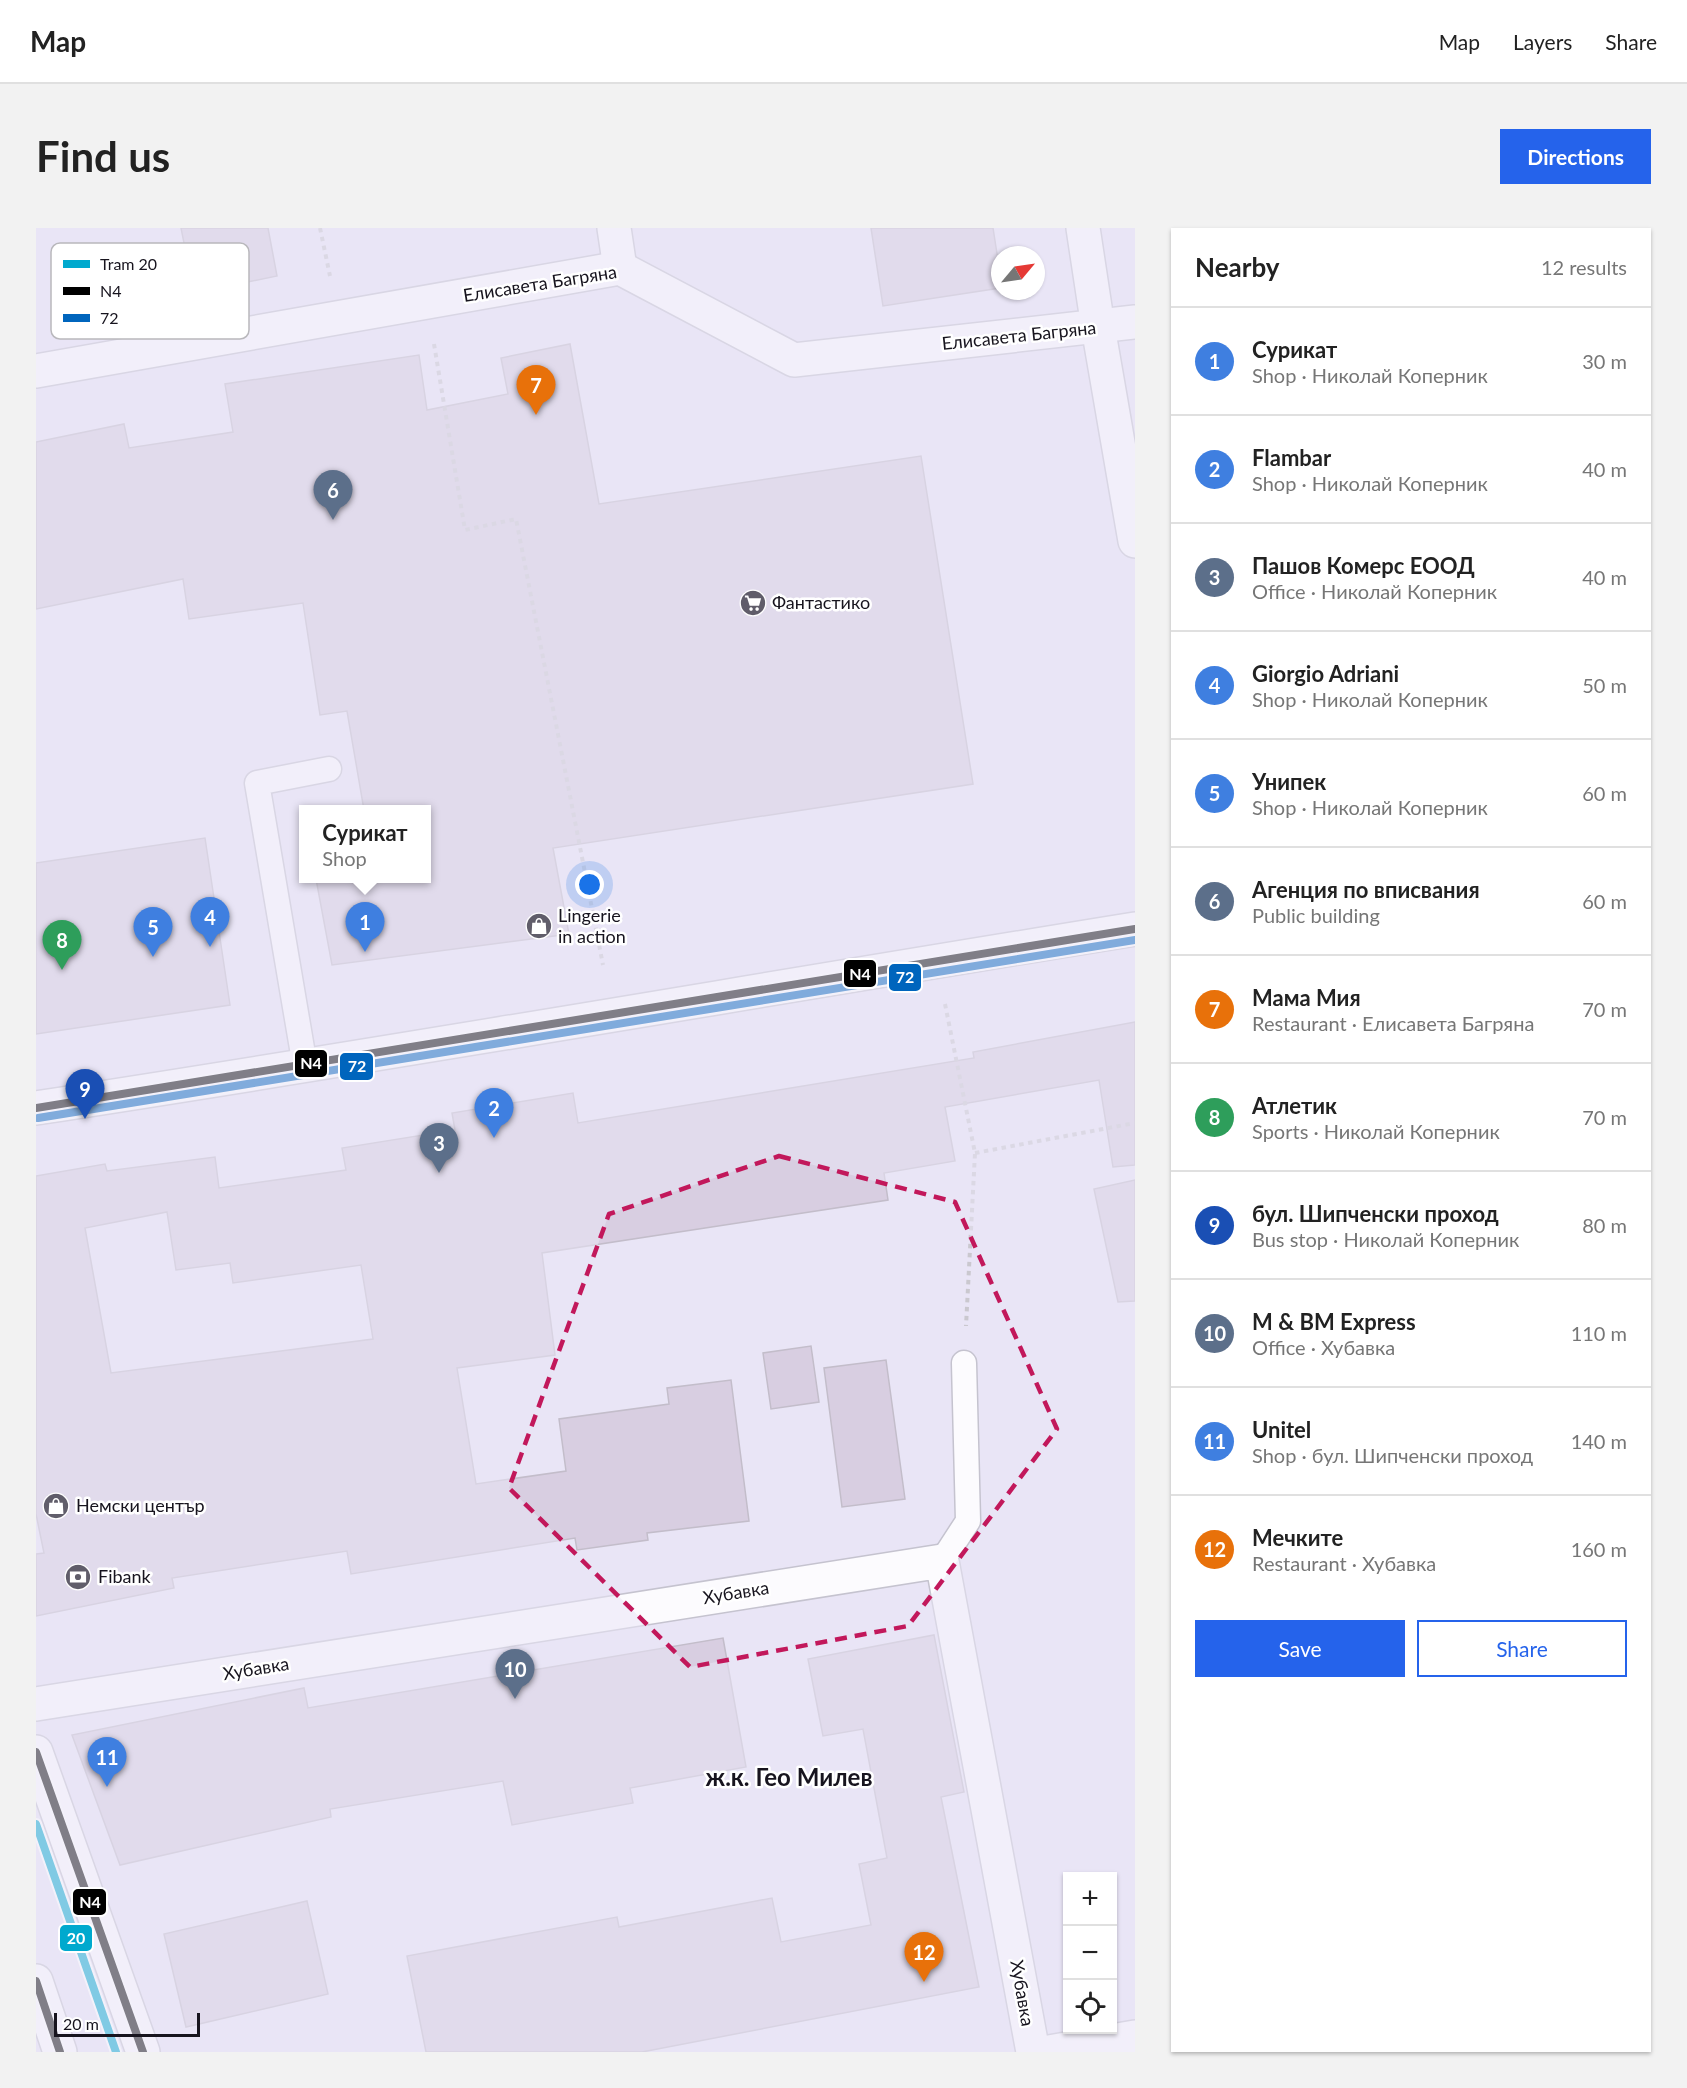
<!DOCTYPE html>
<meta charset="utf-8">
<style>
:root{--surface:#fff;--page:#f2f2f2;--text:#222;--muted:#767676;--line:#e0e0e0;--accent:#2563eb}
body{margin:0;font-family:Lato,sans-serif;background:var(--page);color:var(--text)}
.controls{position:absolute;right:18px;bottom:18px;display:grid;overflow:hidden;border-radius:0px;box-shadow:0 2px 4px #0004}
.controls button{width:54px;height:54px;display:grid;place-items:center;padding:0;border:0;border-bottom:2px solid var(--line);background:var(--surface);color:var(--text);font:30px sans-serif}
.compass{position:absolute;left:955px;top:18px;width:54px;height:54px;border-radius:50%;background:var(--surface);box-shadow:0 2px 4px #0004;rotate:61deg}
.scale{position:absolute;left:18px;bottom:15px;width:146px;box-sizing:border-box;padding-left:6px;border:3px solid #17141e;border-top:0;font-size:16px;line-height:21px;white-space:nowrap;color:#17141e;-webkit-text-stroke:4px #fff;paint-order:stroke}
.you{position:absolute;left:554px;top:657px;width:21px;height:21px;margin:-15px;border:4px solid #fff;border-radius:50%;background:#1a73e8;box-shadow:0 0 0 9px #1a73e833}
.badge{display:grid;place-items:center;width:39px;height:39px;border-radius:50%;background:var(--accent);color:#fff;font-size:20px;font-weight:700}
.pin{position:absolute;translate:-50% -50px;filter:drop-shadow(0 2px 3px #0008)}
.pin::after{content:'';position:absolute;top:32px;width:21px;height:18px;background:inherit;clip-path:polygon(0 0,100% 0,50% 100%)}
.popup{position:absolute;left:263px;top:577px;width:132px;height:78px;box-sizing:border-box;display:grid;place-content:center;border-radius:0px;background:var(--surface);filter:drop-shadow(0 2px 4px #0005);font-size:20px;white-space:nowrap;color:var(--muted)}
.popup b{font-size:22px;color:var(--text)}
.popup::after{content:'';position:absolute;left:50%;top:100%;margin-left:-12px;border:12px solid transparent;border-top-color:var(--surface)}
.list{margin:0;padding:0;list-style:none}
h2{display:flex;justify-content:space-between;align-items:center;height:78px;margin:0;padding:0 24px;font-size:26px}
h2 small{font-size:20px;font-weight:400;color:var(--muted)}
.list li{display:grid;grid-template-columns:39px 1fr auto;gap:18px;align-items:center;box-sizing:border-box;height:108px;padding:0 24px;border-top:2px solid var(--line)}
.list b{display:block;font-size:22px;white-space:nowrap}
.list p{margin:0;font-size:20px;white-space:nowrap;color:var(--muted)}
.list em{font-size:20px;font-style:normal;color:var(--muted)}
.actions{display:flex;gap:12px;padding:18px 24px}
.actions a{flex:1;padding:14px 0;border:2px solid var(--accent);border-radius:0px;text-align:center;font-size:21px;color:var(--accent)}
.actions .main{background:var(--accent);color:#fff}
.icon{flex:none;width:33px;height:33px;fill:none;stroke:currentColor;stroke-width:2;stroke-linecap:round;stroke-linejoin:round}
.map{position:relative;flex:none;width:1099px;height:1824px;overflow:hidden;border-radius:0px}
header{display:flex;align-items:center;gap:36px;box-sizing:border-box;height:84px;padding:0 30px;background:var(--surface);border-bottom:2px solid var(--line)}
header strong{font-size:28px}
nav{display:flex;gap:33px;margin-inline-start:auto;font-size:21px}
.intro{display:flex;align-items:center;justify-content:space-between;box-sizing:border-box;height:144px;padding:0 36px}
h1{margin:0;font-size:42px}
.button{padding:15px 27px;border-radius:0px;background:var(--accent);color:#fff;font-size:21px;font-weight:700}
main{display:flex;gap:36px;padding:0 36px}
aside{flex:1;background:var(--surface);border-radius:0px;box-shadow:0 2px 4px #0004}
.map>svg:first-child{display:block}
.building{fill:#d8cee1;stroke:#c3bdca;stroke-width:1.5;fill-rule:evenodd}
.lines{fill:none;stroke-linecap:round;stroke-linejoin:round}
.service-casing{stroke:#c5c3cf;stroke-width:27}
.minor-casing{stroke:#c5c3cf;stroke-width:36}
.tertiary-casing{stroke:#c5c3cf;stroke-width:36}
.secondary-casing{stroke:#c5c3cf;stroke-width:36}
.path{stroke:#cac8cf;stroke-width:4;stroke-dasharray:4.5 4.5;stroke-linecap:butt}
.service{stroke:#fcfbfe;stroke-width:24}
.minor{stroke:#fcfbfe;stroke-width:33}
.tertiary{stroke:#fcfbfe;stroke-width:33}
.secondary{stroke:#fcfbfe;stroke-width:33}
.bus-1-casing{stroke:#fff;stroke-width:12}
.bus-2-casing{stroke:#fff;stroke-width:12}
.bus-1{stroke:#000;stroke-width:8}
.bus-2{stroke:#0065bd;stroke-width:8}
.tram-1-casing{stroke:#fff;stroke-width:12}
.tram-1{stroke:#00a9ce;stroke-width:8}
.marked{fill:none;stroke:#c2185b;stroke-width:4.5;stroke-dasharray:12 8;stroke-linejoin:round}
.labels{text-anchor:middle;stroke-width:5;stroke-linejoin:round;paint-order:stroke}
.street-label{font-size:18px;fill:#17141e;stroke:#fff}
.poi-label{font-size:18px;fill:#17141e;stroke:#fff;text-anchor:start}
.district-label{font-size:24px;font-weight:bold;fill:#17141e;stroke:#fff}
.key{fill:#fff;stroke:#b9b8bc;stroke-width:1.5}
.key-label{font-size:16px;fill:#17141e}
.line-badge{stroke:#fff;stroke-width:2}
.badge-label{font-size:16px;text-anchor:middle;font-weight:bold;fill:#fff}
</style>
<header>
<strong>Map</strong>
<nav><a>Map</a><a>Layers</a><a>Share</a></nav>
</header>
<div class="intro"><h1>Find us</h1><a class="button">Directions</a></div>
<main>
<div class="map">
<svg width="1099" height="1824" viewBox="0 0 1099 1824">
<rect width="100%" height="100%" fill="#e9e5f6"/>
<g class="building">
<polygon points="145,0 232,0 241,48 158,65"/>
<polygon points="835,0 957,0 964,45 964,60 847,78"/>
<polygon points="534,116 563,276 885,228 937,556 517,620 533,706 296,737 280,651 390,651 390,582 328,582 311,483 284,487 267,375 153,391 147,351 0,381 0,214 88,196 93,220 197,204 189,156 383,127 391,182 472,166 465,130"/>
<polygon points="169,610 194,777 0,806 0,635"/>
<path d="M1099 794V937L1077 939 1063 852 909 879 919 933 848 945 852 972 506 1025 519 1127 421 1140 440 1256 530 1243 523 1191 633 1176 631 1160 695 1152 713 1293 611 1305 612 1312 541 1322 539 1310 315 1346 311 1323 136 1350 138 1360 0 1388V1326L8 1325 0 1286V948L69 936 71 943 179 929 183 960 310 942 306 920 419 902 416 885 537 865 542 895 938 830 937 824ZM131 984 140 1042 194 1035 197 1055 325 1037 337 1111 75 1145 49 1000Z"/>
<polygon points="1099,952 1099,1073 1082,1074 1058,961"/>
<polygon points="775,1118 783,1174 735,1181 727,1125"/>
<polygon points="850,1132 869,1271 806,1279 788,1140"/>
<polygon points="898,1407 928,1564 905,1569 943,1759 606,1824 390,1824 371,1728 581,1689 583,1699 736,1670 745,1714 835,1697 823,1636 851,1630 827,1501 787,1508 772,1431"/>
<polygon points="687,1410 710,1539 594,1560 597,1575 476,1597 467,1553 294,1581 295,1589 84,1637 36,1507 268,1460 272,1480"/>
<polygon points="271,1673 292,1766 150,1799 128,1706"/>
</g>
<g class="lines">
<g class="service-casing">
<g id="service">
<polyline points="269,838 221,555 293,541"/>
<polyline points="906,1333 932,1293 928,1135"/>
</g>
</g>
<g class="minor-casing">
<g id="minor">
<polyline points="578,0 584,40"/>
<polyline points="1047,0 1062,99 1099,313"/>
<polyline points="0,143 584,40 758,132 1099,94"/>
<polyline points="0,1476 906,1333 997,1824"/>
<polyline points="1013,1824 1099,1809"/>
</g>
</g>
<g class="tertiary-casing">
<path id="tertiary" d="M0 880C367 824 733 760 1099 701"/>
</g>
<g class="secondary-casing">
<g id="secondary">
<polyline points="0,1524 107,1824"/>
<polyline points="0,1753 24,1824"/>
</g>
</g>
<g class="path">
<polyline points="284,0 294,48"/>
<polyline points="398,116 429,302 480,291 567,737"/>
<polyline points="909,776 939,925 930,1098"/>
<polyline points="939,925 1099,895"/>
</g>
<use href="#service" class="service"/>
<use href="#minor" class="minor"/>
<use href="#tertiary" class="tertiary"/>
<use href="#secondary" class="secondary"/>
<g class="bus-1-casing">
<g id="bus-1">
<polyline points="0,880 1099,701"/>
<polyline points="0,1524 107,1824"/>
<polyline points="0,1753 24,1824"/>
</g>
</g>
<g class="bus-2-casing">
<polyline id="bus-2" points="2,890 1099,712"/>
</g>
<use href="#bus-1" class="bus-1"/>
<use href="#bus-2" class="bus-2"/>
<g class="tram-1-casing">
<polyline id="tram-1" points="0,1596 80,1824"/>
</g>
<use href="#tram-1" class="tram-1"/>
</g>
<path d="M0 0H1099V1824H0ZM743 928 919 974 1021 1201 872 1398 654 1439 473 1260 573 986Z" fill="#e9e5f6" fill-opacity=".55" fill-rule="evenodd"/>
<path class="marked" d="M743 928 919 974 1021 1201 872 1398 654 1439 473 1260 573 986Z"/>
<defs>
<g id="supermarket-disc" transform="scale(1.35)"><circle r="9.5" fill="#605d6a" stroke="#fff"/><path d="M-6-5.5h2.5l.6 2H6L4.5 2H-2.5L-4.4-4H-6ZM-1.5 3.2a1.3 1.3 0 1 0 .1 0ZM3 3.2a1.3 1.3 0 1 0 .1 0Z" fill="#fff"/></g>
<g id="shop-disc" transform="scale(1.35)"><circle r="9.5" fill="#605d6a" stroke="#fff"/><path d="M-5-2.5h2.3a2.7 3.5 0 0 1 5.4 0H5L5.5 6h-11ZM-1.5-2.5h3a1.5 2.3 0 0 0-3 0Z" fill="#fff"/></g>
<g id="bank-disc" transform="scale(1.35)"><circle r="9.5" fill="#605d6a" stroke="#fff"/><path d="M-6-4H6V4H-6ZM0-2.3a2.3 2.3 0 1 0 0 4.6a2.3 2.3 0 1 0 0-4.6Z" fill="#fff"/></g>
</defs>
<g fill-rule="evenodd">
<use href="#supermarket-disc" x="717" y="375"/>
<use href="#shop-disc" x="503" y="698"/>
<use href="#shop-disc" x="20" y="1278"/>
<use href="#bank-disc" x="42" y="1349"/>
</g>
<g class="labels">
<g class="street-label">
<text transform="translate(504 56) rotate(-9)" y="6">Елисавета Багряна</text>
<text transform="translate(983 108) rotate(-6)" y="6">Елисавета Багряна</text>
<text transform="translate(700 1365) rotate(-9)" y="6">Хубавка</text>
<text transform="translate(220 1441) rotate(-9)" y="6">Хубавка</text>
<text transform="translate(986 1765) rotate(80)" y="6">Хубавка</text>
</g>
<g class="poi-label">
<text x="736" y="381">Фантастико</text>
<text x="522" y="694">Lingerie<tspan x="522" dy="21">in action</tspan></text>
<text x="40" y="1284">Немски център</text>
<text x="62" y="1355">Fibank</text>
</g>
<g class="district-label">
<text x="753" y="1558">ж.к. Гео Милев</text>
</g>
</g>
<rect x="15" y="15" width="198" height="96" rx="9" class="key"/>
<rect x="27" y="32" width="27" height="8" fill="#00a9ce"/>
<rect x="27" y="59" width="27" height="8" fill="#000"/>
<rect x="27" y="86" width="27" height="8" fill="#0065bd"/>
<g class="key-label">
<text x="64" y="42">Tram 20</text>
<text x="64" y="69">N4</text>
<text x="64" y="96">72</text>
</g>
<g class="line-badge">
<rect x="807" y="731" width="34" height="29" rx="6" fill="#000"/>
<rect x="852" y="735" width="34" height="29" rx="6" fill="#0065bd"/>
<rect x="258" y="821" width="34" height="29" rx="6" fill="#000"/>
<rect x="303" y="824" width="35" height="29" rx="6" fill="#0065bd"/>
<rect x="36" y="1660" width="35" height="28" rx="6" fill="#000"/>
<rect x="23" y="1696" width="34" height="28" rx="6" fill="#00a9ce"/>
</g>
<g class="badge-label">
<text x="824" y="752">N4</text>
<text x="869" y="755">72</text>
<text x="275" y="841">N4</text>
<text x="321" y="844">72</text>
<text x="54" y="1680">N4</text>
<text x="40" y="1716">20</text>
</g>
</svg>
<div class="controls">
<button>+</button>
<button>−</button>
<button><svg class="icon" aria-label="locate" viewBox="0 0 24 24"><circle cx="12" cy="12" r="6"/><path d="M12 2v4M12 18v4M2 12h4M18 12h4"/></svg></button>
</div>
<svg class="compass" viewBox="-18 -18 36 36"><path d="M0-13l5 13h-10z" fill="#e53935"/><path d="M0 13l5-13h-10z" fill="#767676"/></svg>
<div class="scale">20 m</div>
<div class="you"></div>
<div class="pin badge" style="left:329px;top:724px;background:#3f7fe0">1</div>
<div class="popup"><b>Сурикат</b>Shop</div>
<div class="pin badge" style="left:458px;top:910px;background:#3f7fe0">2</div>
<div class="pin badge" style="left:403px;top:945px;background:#5c6f8a">3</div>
<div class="pin badge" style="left:174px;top:719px;background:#3f7fe0">4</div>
<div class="pin badge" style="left:117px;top:729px;background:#3f7fe0">5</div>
<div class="pin badge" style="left:297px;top:292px;background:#5c6f8a">6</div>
<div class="pin badge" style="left:500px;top:187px;background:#e8710a">7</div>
<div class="pin badge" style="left:26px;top:742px;background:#2e9e5b">8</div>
<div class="pin badge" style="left:49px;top:891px;background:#1a4fb4">9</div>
<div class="pin badge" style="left:479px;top:1471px;background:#5c6f8a">10</div>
<div class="pin badge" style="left:71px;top:1559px;background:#3f7fe0">11</div>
<div class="pin badge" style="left:888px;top:1754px;background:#e8710a">12</div>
</div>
<aside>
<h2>Nearby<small>12 results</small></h2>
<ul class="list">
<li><span class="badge" style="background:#3f7fe0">1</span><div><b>Сурикат</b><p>Shop · Николай Коперник</p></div><em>30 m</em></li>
<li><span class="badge" style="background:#3f7fe0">2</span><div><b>Flambar</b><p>Shop · Николай Коперник</p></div><em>40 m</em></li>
<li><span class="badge" style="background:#5c6f8a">3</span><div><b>Пашов Комерс ЕООД</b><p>Office · Николай Коперник</p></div><em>40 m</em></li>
<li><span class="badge" style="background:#3f7fe0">4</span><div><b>Giorgio Adriani</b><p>Shop · Николай Коперник</p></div><em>50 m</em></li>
<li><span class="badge" style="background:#3f7fe0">5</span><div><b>Унипек</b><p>Shop · Николай Коперник</p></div><em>60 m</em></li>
<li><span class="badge" style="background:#5c6f8a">6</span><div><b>Агенция по вписвания</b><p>Public building</p></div><em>60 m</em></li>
<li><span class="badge" style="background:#e8710a">7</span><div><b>Мама Мия</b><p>Restaurant · Елисавета Багряна</p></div><em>70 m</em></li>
<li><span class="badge" style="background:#2e9e5b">8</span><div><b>Атлетик</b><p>Sports · Николай Коперник</p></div><em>70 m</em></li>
<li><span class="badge" style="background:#1a4fb4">9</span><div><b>бул. Шипченски проход</b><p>Bus stop · Николай Коперник</p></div><em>80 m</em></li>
<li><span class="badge" style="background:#5c6f8a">10</span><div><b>M &amp; BM Express</b><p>Office · Хубавка</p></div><em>110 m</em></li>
<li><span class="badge" style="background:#3f7fe0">11</span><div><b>Unitel</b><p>Shop · бул. Шипченски проход</p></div><em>140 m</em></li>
<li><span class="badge" style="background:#e8710a">12</span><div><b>Мечките</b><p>Restaurant · Хубавка</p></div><em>160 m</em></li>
</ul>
<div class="actions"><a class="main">Save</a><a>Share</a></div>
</aside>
</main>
